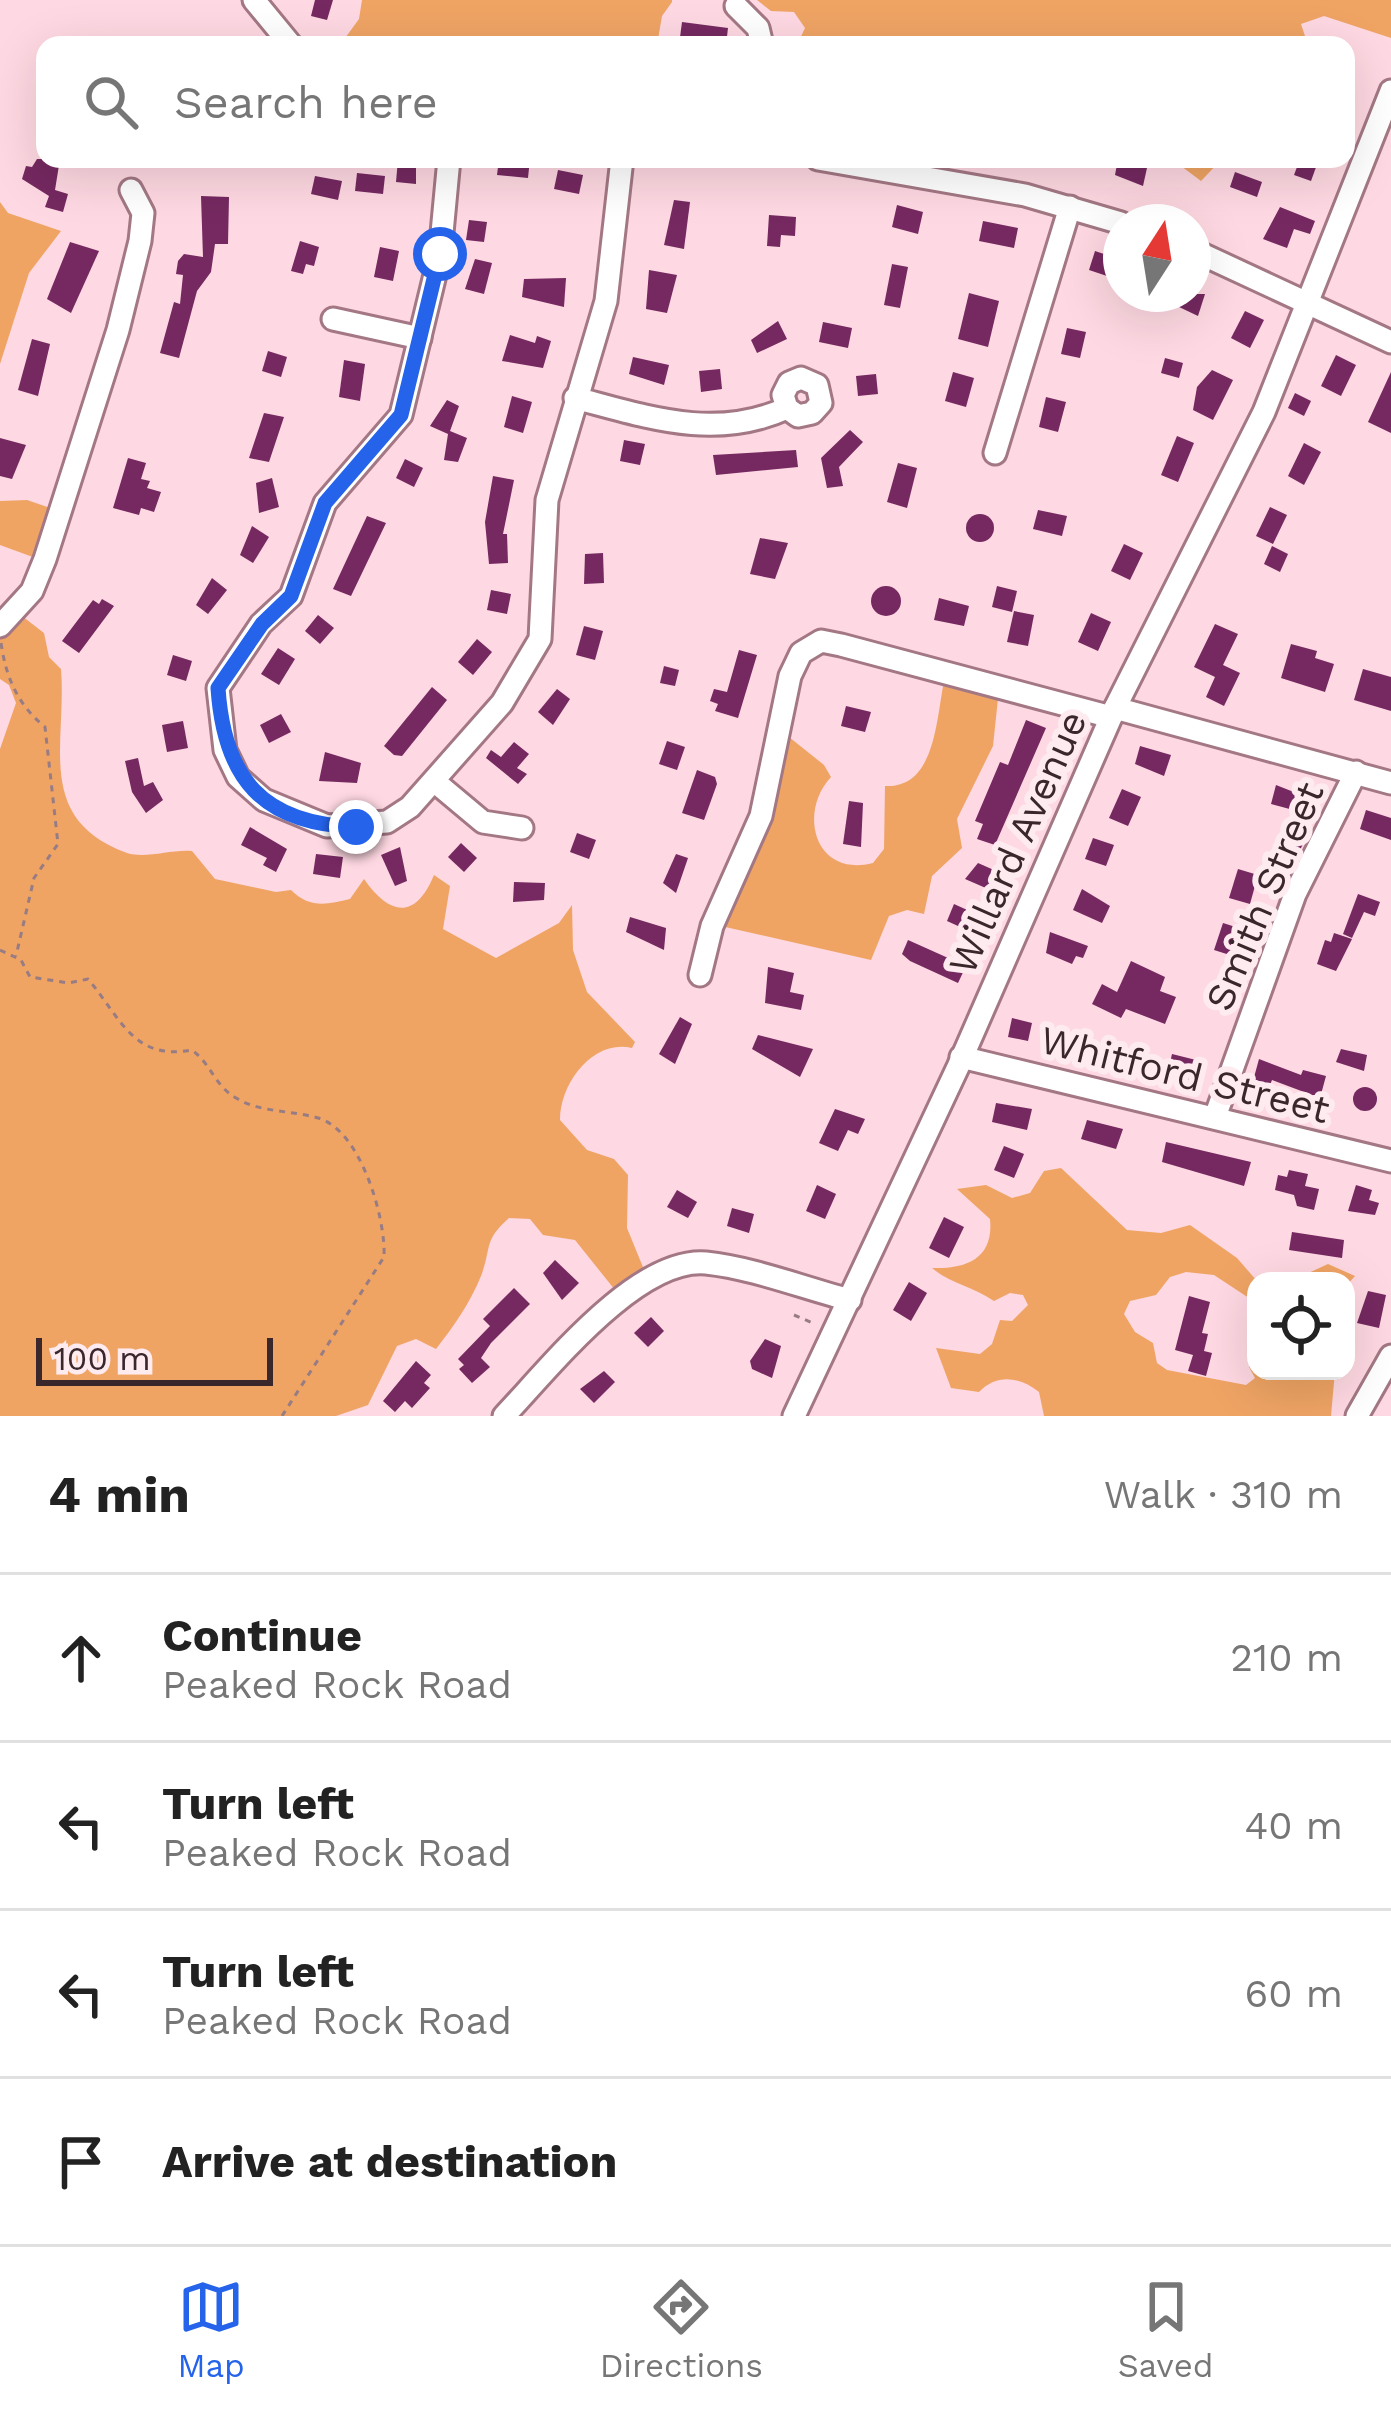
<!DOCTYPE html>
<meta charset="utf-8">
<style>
:root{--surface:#fff;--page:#f6f6f6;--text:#222;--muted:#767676;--line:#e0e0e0;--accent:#2563eb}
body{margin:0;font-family:"Work Sans",sans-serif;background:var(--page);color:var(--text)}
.controls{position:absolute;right:36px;bottom:36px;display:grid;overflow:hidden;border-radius:24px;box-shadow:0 12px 48px #0002}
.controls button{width:108px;height:108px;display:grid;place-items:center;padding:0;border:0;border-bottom:3px solid var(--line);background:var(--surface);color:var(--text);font:60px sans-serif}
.compass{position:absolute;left:1103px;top:204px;width:108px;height:108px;border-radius:50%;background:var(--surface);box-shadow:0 12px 48px #0002;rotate:12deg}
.scale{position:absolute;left:36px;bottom:30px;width:237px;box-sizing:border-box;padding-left:12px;border:6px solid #39272c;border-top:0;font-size:33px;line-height:42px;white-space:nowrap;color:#39272c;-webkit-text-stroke:9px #feebf0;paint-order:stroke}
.stop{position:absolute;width:36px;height:36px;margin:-27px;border:9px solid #2563eb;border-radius:50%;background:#fff}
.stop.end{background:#2563eb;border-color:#fff;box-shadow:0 3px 12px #0008}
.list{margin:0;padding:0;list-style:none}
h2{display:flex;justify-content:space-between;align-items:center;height:156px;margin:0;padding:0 48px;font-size:51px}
h2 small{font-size:39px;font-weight:400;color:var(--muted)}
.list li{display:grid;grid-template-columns:78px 1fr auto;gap:36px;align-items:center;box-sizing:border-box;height:168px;padding:0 48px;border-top:3px solid var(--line)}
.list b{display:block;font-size:45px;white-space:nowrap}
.list p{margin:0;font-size:39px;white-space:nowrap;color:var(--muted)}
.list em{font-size:39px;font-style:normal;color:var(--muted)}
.icon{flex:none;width:66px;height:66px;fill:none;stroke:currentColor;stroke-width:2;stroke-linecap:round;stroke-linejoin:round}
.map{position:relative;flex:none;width:1391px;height:1416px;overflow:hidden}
.search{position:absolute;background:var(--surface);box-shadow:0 12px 48px #0002;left:36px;right:36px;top:36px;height:132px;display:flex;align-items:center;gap:30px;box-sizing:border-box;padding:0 42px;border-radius:24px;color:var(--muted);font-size:45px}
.sheet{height:828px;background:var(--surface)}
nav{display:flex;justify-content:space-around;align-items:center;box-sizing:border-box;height:168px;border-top:3px solid var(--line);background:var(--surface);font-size:33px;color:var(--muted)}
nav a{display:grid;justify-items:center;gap:6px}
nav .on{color:var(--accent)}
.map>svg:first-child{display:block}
.green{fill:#efa464;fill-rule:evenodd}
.building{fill:#752960}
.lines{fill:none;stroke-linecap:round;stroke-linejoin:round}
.minor-casing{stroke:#a37884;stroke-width:27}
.path{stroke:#987c84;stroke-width:3;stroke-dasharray:6 6;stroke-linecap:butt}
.minor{stroke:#fff;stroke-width:21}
.route{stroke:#2563eb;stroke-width:15}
.labels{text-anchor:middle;stroke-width:12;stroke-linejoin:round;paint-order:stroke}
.street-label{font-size:39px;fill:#39272c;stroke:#feebf0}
</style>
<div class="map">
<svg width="1391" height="1416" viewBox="0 0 1391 1416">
<rect width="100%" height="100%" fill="#fed8e2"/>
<g class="green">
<polygon points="362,0 672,0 672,2 662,16 657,45 340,45 359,19"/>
<polygon points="757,0 1391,0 1391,38 1324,16 1301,24 1308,45 797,45 805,28 794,12 771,11"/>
<polygon points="1180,159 1222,159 1201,181 1181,166"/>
<polygon points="0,202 8,213 61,231 29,273 0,364"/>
<polygon points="27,500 59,511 41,560 0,545 0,501"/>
<path d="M18 613 44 633 49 657 61 669C67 744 34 819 127 853 146 859 172 849 192 851L215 879 276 892 291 890C309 908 326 905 350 899L364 879C389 915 415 921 434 875L450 886 443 929 496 958 559 923 572 905 573 950 587 992 635 1042 632 1048C593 1039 560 1083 560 1120L587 1150 614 1159 628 1175 627 1228 647 1277 619 1295 575 1240 543 1235 530 1219 509 1218C483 1241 492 1247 481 1276 470 1303 454 1326 436 1349L416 1339 397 1346 368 1405 336 1416H0V749L16 703 9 685 0 679V624Z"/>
<path d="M946 673 999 689 993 746 957 819 962 848 932 876 924 914 907 910 889 916 871 960 712 924 784 733 824 765 831 777C798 812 814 878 873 863L884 849 885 786C939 789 936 709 946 673Z"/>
<path d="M1061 1168 1127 1230 1161 1233 1190 1225 1237 1258 1257 1281 1256 1371H1335L1331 1416H1044L1039 1392C1019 1376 996 1374 979 1392L951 1388 936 1348 980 1354 992 1344 1000 1320 1012 1321 1028 1305 1023 1295 1010 1293 994 1301C974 1287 951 1284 932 1268 967 1269 994 1258 990 1219L957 1189 986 1185 1012 1198 1030 1193 1044 1171ZM1186 1272 1214 1275 1255 1302V1345L1249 1367 1255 1378 1246 1385 1167 1370 1157 1363 1153 1343 1135 1332 1124 1314 1130 1301 1156 1295 1170 1277Z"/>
<polygon points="1328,1264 1355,1276 1346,1286 1346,1281 1291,1281"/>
</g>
<g class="building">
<polygon points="315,0 333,0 327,20 311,16"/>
<polygon points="682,22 728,28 726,45 679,45"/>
<polygon points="37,159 60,159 55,190 68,194 63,212 45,207 49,196 22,179 26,166 32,167"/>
<polygon points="398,159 416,159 416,184 396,182"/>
<polygon points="499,159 530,159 528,178 497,175"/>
<polygon points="1118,159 1149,159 1143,186 1115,175"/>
<polygon points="1300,159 1319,159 1311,181 1294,175"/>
<polygon points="558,170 583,175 579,194 554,189"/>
<polygon points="1235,172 1262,182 1257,197 1230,187"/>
<polygon points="357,173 385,176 383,194 355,191"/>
<polygon points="315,176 342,181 338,200 311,194"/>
<polygon points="201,196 229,197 228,244 215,244 211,272 197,291 179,358 160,353 174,302 180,304 183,275 176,274 178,261 184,254 203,257"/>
<polygon points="674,200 690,202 684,249 664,245"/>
<polygon points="897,205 923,212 918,234 892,227"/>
<polygon points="1280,207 1315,221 1310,234 1294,229 1287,248 1263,239"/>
<polygon points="769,215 796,217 795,236 781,235 780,247 767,246"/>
<polygon points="469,220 487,222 484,242 466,240"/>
<polygon points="983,221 1018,228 1014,248 979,241"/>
<polygon points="300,241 319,247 314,266 306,264 303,274 291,271"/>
<polygon points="70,242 99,251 71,313 47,299"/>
<polygon points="380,247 399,251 393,281 374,277"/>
<polygon points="1095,251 1119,259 1113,278 1089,270"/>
<polygon points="475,259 492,263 484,294 465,289"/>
<polygon points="892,264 908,267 900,308 884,305"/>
<polygon points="649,270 677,275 667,313 646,309"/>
<polygon points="566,278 564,307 522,297 524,279"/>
<polygon points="969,293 999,301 988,347 958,339"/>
<polygon points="1183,294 1205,294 1198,316 1177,306"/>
<polygon points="1245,311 1264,320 1250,348 1231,338"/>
<polygon points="778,321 787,339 757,353 751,340"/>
<polygon points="823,322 852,328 848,348 819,342"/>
<polygon points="1067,328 1086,332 1080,358 1061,354"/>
<polygon points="510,335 535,343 537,336 551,341 543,368 502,361"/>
<polygon points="32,339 50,344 38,396 18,390"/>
<polygon points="268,351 287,357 281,377 262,371"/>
<polygon points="1336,355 1356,365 1341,396 1321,386"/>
<polygon points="633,357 669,365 664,385 629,374"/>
<polygon points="1165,358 1183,363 1179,378 1161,373"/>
<polygon points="344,360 365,364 360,401 339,397"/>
<polygon points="720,369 722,389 701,392 699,371"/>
<polygon points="1212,370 1233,380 1213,420 1193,410 1197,387"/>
<polygon points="953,372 974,378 966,407 945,401"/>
<polygon points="1391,372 1391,433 1368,422"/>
<polygon points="876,374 878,394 858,396 856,376"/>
<polygon points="1295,393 1311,401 1304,416 1288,408"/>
<polygon points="512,396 532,402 523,433 504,427"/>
<polygon points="1046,397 1066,402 1058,432 1039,427"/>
<polygon points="447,400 459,406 450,431 467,438 458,462 444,460 448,434 430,426"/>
<polygon points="264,413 284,417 269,462 249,458"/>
<polygon points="850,430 863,442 839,467 843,486 827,488 821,458"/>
<polygon points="1177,436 1194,443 1178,482 1161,475"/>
<polygon points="0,438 26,445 12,479 0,476"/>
<polygon points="624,440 645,444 640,465 620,461"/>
<polygon points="1304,443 1321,452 1304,485 1288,476"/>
<polygon points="796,450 798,467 716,475 713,455"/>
<polygon points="128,458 146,463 141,479 150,481 147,488 161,492 154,512 141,508 139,515 113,508"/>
<polygon points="405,459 423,468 414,487 396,478"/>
<polygon points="898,463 917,468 907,508 887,502"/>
<polygon points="493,476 514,480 503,534 507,534 508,563 489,564 485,522"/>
<polygon points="272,478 279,507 259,513 256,483"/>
<polygon points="1270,507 1287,515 1273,544 1256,536"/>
<polygon points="1038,510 1067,516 1062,536 1033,529"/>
<circle cx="980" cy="528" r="14"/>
<polygon points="367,516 386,523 351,596 333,589"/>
<polygon points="252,526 269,537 253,563 240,555"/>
<polygon points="760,538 788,543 775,579 750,574"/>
<polygon points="1124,544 1143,553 1130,580 1111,571"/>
<polygon points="1272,546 1288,554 1280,572 1264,564"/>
<polygon points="603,553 604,583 584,584 585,554"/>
<polygon points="212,578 227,590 208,614 196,605"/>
<polygon points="997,586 1017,591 1012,612 992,607"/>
<circle cx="886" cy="601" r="15"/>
<polygon points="491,590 511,594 507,614 487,610"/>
<polygon points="939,598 969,606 964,626 934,620"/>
<polygon points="102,599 114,606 79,653 62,641 93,600 99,604"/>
<polygon points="1014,611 1034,615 1028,646 1007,642"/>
<polygon points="1091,613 1111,622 1098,651 1078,642"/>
<polygon points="318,615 334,628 320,644 305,631"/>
<polygon points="1215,624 1238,634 1223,665 1240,673 1224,706 1206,697 1215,677 1194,667"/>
<polygon points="584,626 603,631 595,660 576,655"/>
<polygon points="477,639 492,652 473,675 458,662"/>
<polygon points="1291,644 1317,651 1315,658 1334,664 1325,692 1281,678"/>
<polygon points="278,648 295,659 279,685 261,674"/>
<polygon points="739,650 757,655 738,718 715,711 718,704 710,701 714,689 727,692"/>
<polygon points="173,655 192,661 186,681 167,675"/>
<polygon points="664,666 679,670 675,686 660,683"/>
<polygon points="1363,669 1391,677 1391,711 1354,700"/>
<polygon points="432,687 447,700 402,756 394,755 384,746"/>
<polygon points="557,689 570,699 553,725 538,712"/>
<polygon points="846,706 871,712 865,732 841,726"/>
<polygon points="281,714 291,732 269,743 260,725"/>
<polygon points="1026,720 1046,728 995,845 977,839 983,824 975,821 1000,762 1008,765"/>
<polygon points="183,721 188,748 167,752 162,725"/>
<polygon points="667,741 685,747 677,770 659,764"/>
<polygon points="514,742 529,754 517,768 527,774 518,784 486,758 491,750 501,757"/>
<polygon points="1140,746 1171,755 1164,776 1135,764"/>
<polygon points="325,752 361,763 357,783 319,781"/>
<polygon points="138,758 144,786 153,782 163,800 146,813 132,792 125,761"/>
<polygon points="697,770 715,777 717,784 704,820 682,813"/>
<polygon points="1276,785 1314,800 1309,832 1297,856 1287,853 1297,811 1271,804"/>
<polygon points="1122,789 1141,797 1128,826 1109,818"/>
<polygon points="849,801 863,803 861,847 843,844"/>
<polygon points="1366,810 1391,818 1391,840 1360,829"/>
<polygon points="250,827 287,849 276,872 263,865 267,858 241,845"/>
<polygon points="577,833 596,840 589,859 570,852"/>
<polygon points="1093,838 1114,845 1106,866 1085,859"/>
<polygon points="461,843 477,858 464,872 448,857"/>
<polygon points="400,847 407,881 395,886 381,855"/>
<polygon points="316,854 343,857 340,878 313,874"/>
<polygon points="676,854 688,858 676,893 663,883"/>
<polygon points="978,863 1003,874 995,892 965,879"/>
<polygon points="1238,869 1258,875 1250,904 1229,898"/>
<polygon points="514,882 545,883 544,900 513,902"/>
<polygon points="1082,889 1110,906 1102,923 1073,910"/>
<polygon points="1358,894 1380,902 1375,916 1364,912 1352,938 1343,934"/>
<polygon points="954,904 987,919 980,936 947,921"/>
<polygon points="630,917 666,928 664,950 626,932"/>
<polygon points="1223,923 1242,929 1233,956 1214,950"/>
<polygon points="1050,932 1088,946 1083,958 1076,956 1072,964 1046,953"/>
<polygon points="1334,933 1352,939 1336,971 1317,964 1325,940 1331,942"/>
<polygon points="908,940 966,966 958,983 910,961 902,954"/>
<polygon points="1131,961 1165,977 1160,991 1176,997 1165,1024 1126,1009 1121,1018 1092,1004 1102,984 1117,992"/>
<polygon points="768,967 794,973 790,992 804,995 801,1010 765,1003"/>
<polygon points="680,1017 692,1024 675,1064 659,1054"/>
<polygon points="1012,1018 1032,1023 1028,1041 1008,1037"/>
<polygon points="758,1035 813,1049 800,1077 752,1049"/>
<polygon points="1341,1049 1367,1055 1364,1071 1336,1062"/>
<polygon points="1172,1054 1204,1062 1198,1085 1167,1076"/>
<polygon points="1259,1059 1301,1075 1303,1070 1326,1076 1320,1098 1272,1080 1270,1085 1253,1081"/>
<circle cx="1365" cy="1099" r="12"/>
<polygon points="996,1103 1032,1109 1027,1130 992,1122"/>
<polygon points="835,1109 865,1119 858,1134 848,1130 838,1151 819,1143"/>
<polygon points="1087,1120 1123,1129 1116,1149 1081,1139"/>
<polygon points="1166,1142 1251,1162 1244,1186 1162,1162"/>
<polygon points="1004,1146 1024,1154 1014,1178 994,1170"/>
<polygon points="1289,1170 1308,1174 1305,1186 1319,1189 1314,1210 1297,1206 1294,1195 1275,1190 1278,1175 1287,1177"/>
<polygon points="817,1185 836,1194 825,1219 806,1211"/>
<polygon points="1356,1185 1372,1190 1369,1200 1379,1203 1375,1215 1348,1211"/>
<polygon points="677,1190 697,1202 688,1218 667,1207"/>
<polygon points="732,1208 754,1214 749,1233 727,1226"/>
<polygon points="944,1217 964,1227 949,1258 929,1248"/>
<polygon points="1292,1232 1344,1240 1342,1258 1289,1250"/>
<polygon points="555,1260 579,1283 562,1300 543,1273"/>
<polygon points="909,1282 927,1293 911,1321 893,1310"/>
<polygon points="514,1288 530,1304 491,1343 481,1358 490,1367 472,1383 459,1369 464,1365 458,1359 490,1326 483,1319"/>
<polygon points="1368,1291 1386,1295 1379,1328 1357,1323"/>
<polygon points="1189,1296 1210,1302 1202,1333 1208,1334 1204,1351 1212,1353 1206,1376 1188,1371 1193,1355 1175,1350"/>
<polygon points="651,1317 664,1331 648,1347 634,1333"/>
<polygon points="765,1339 781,1346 772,1378 752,1369 750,1361"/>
<polygon points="416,1361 431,1375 424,1383 430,1388 412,1408 405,1401 395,1412 383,1401"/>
<polygon points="604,1371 615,1382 594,1403 580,1389"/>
</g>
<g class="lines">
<g class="minor-casing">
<g id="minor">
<polyline points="254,0 291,45"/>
<polyline points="736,6 758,28 762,45"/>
<polyline points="449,159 440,254 401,415 325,503 291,596 261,624 218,688 225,750 238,777 264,800 327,826 387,822 410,807 502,703 540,639 547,500 606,301 622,159"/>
<polyline points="818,159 1025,195 1121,223"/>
<polyline points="1193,250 1391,342"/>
<polyline points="333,319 420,338"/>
<path d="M575 398C648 417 715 441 787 408L798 416 812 413 821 403 817 385 801 378 789 383 783 395 787 408"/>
<polyline points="995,453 1070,207"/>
<polyline points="0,626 32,591 45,559 118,330 140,241 143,213 131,190"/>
<polyline points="1115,708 1391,783"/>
<polyline points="434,781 483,822 522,828"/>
<polyline points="700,975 712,926 761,816 790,676 801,653 821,641 841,645 1111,717"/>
<polyline points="961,1057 1391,1161"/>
<polyline points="1215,1117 1295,894 1356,772"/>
<path d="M504 1416C548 1370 636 1257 706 1263 753 1268 804 1288 850 1300"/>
<polyline points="794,1416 958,1067 1115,708 1264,412 1391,91"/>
<polyline points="1357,1416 1391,1356"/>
</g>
</g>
<g class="path">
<path d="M1 643C6 677 17 704 45 727L58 844 34 878 16 956"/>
<path d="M0 950 21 960 30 977 69 983 88 979C121 1018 133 1061 192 1050 211 1064 215 1086 236 1098 261 1113 291 1110 318 1118 361 1130 386 1219 384 1257L282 1416"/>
<polyline points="794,1315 815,1324"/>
</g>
<use href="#minor" class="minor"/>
</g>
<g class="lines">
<path class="route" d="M356 827C262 824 224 778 218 688L262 624 291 596 325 503 401 415 440 254"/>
</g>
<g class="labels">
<g class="street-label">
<text transform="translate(1017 842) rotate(-66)" y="14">Willard Avenue</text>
<text transform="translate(1264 896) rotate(-67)" y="14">Smith Street</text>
<text transform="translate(1185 1074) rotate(14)" y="14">Whitford Street</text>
</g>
</g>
</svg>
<div class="controls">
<button><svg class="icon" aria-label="locate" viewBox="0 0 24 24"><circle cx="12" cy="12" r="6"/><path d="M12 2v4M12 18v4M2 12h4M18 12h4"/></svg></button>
</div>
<svg class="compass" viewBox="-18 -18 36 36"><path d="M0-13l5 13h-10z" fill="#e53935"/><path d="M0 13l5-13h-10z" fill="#767676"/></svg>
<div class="scale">100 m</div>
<div class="stop" style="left:440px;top:254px"></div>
<div class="stop end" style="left:356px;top:827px"></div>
<div class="search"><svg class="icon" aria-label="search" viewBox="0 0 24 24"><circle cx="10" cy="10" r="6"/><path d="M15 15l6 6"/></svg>Search here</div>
</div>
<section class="sheet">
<h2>4 min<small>Walk · 310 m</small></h2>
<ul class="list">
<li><svg class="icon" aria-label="ahead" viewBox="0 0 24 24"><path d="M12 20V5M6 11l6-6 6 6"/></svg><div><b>Continue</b><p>Peaked Rock Road</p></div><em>210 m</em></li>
<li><svg class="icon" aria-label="left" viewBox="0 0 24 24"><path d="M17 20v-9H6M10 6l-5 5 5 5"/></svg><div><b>Turn left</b><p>Peaked Rock Road</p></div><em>40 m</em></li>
<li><svg class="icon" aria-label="left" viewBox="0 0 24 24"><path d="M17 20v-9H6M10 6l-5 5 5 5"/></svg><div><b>Turn left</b><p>Peaked Rock Road</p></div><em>60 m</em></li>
<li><svg class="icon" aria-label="arrive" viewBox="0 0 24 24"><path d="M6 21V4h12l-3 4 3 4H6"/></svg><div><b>Arrive at destination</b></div></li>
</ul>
</section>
<nav>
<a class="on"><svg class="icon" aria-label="map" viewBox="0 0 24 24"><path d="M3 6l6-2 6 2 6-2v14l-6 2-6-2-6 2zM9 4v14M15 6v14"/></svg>Map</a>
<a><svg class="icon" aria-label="directions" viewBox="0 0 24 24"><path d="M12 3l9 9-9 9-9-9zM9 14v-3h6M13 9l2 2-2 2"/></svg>Directions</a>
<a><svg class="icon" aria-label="saved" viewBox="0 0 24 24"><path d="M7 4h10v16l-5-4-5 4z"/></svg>Saved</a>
</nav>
